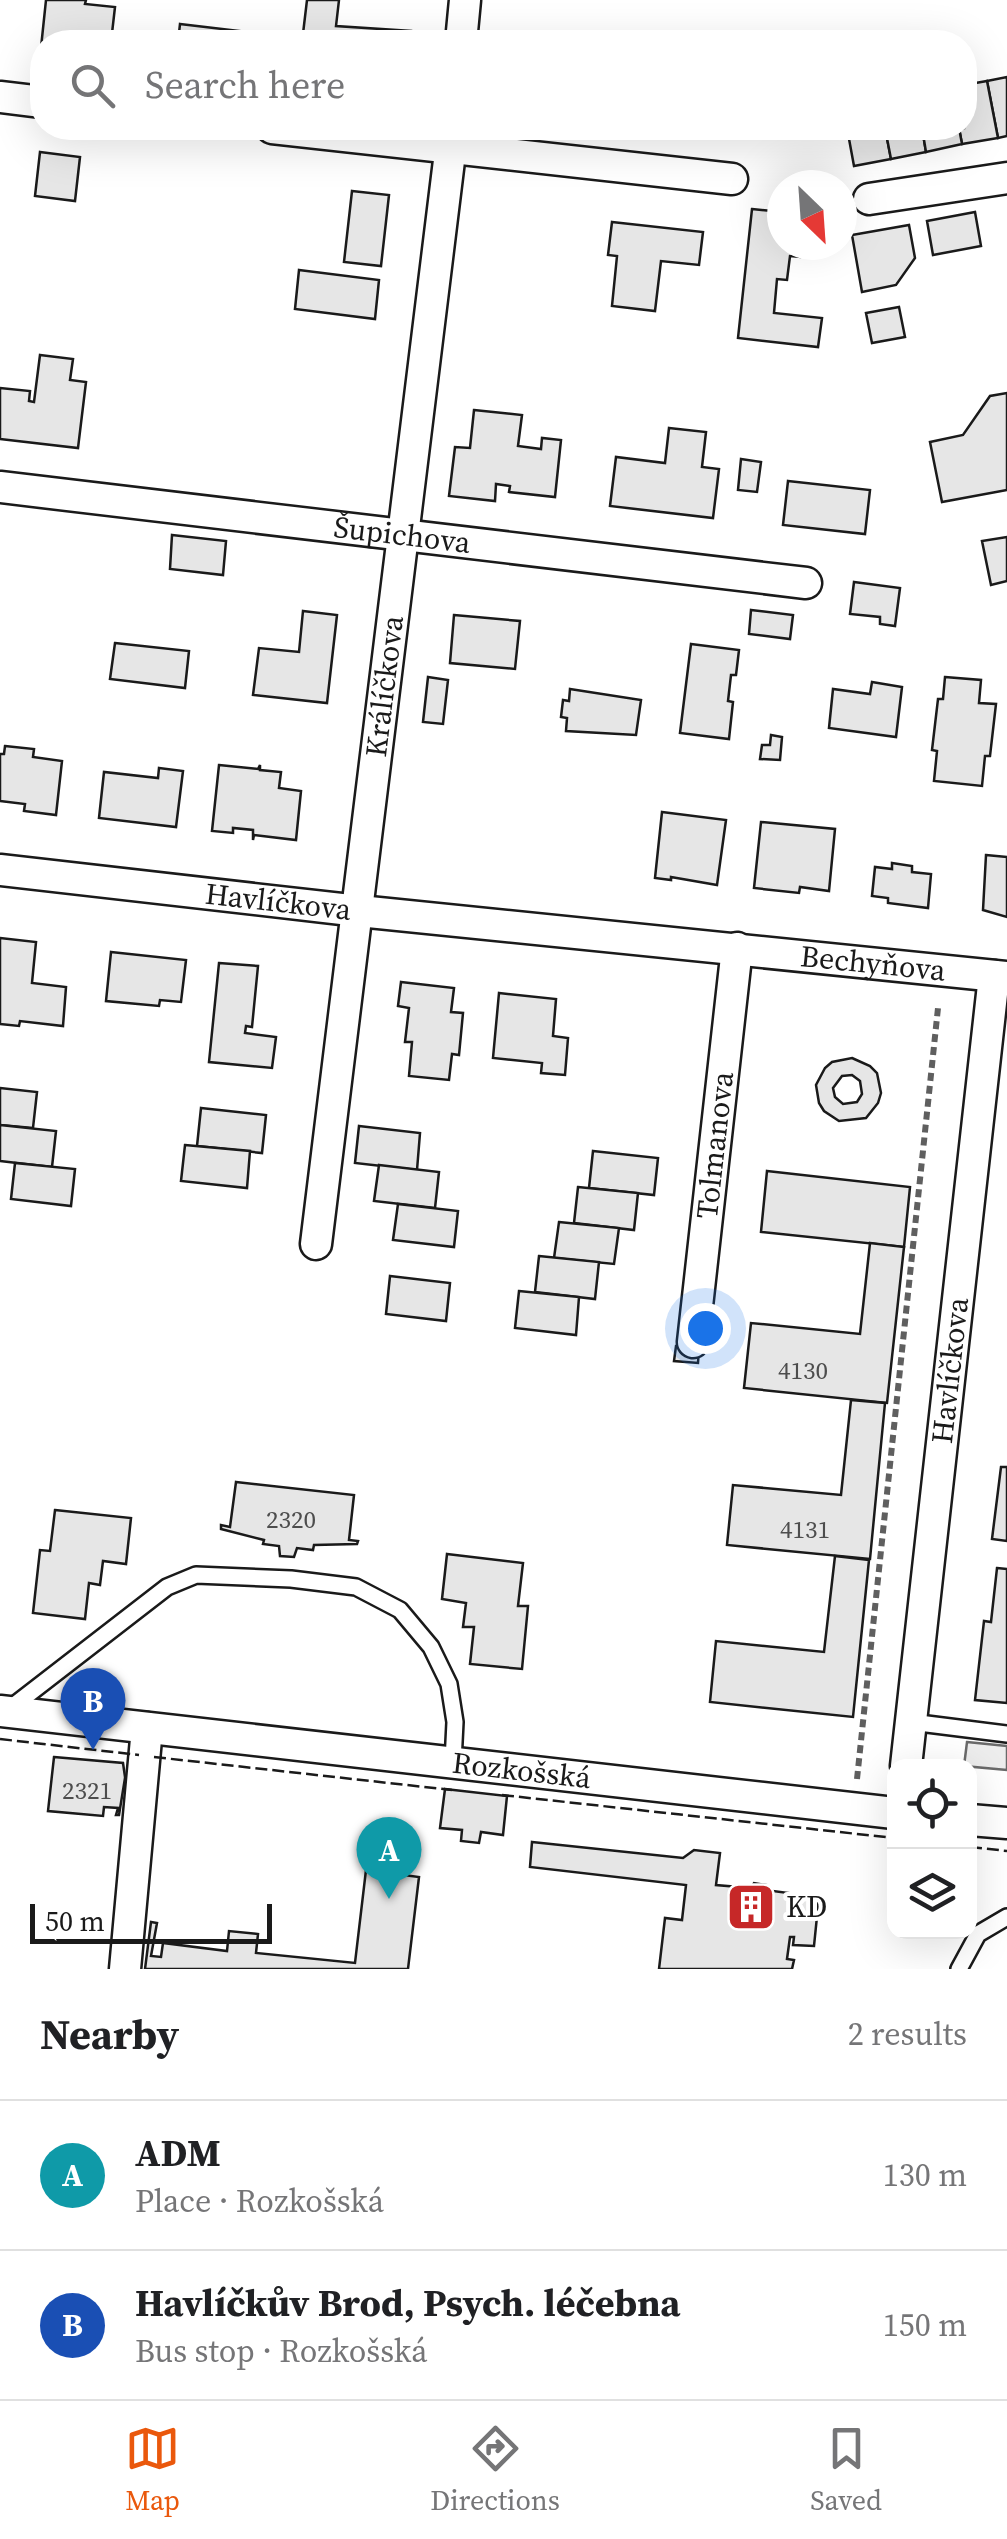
<!DOCTYPE html>
<meta charset="utf-8">
<style>
:root{--surface:#fff;--page:#f6f6f6;--text:#202124;--muted:#757577;--line:#e0e0e0;--accent:#ea580c}
body{margin:0;font-family:"Source Serif 4",serif;background:var(--page);color:var(--text)}
.controls{position:absolute;right:30px;bottom:30px;display:grid;overflow:hidden;border-radius:20px;box-shadow:0 10px 40px #0002}
.controls button{width:90px;height:90px;display:grid;place-items:center;padding:0;border:0;border-bottom:2px solid var(--line);background:var(--surface);color:var(--text);font:50px sans-serif}
.compass{position:absolute;left:767px;top:170px;width:90px;height:90px;border-radius:50%;background:var(--surface);box-shadow:0 10px 40px #0002;rotate:155deg}
.scale{position:absolute;left:30px;bottom:25px;width:242px;box-sizing:border-box;padding-left:10px;border:5px solid #1a1a1a;border-top:0;font-size:28px;line-height:35px;white-space:nowrap;color:#1a1a1a;-webkit-text-stroke:8px #fff;paint-order:stroke}
.you{position:absolute;left:705px;top:1328px;width:35px;height:35px;margin:-25px;border:8px solid #fff;border-radius:50%;background:#1a73e8;box-shadow:0 0 0 15px #1a73e833}
.badge{display:grid;place-items:center;width:65px;height:65px;border-radius:50%;background:var(--accent);color:#fff;font-size:32px;font-weight:700}
.pin{position:absolute;translate:-50% -82px;filter:drop-shadow(0 2px 5px #0008)}
.pin::after{content:'';position:absolute;top:52px;width:35px;height:30px;background:inherit;clip-path:polygon(0 0,100% 0,50% 100%)}
.list{margin:0;padding:0;list-style:none}
h2{display:flex;justify-content:space-between;align-items:center;height:130px;margin:0;padding:0 40px;font-size:42px}
h2 small{font-size:32px;font-weight:400;color:var(--muted)}
.list li{display:grid;grid-template-columns:65px 1fr auto;gap:30px;align-items:center;box-sizing:border-box;height:150px;padding:0 40px;border-top:2px solid var(--line)}
.list b{display:block;font-size:38px;white-space:nowrap}
.list p{margin:0;font-size:32px;white-space:nowrap;color:var(--muted)}
.list em{font-size:32px;font-style:normal;color:var(--muted)}
.icon{flex:none;width:55px;height:55px;fill:none;stroke:currentColor;stroke-width:2;stroke-linecap:round;stroke-linejoin:round}
.map{position:relative;flex:none;width:1007px;height:1969px;overflow:hidden}
.search{position:absolute;background:var(--surface);box-shadow:0 10px 40px #0002;left:30px;right:30px;top:30px;height:110px;display:flex;align-items:center;gap:25px;box-sizing:border-box;padding:0 35px;border-radius:40px;color:var(--muted);font-size:38px}
.sheet{height:430px;background:var(--surface)}
nav{display:flex;justify-content:space-around;align-items:center;box-sizing:border-box;height:140px;border-top:2px solid var(--line);background:var(--surface);font-size:28px;color:var(--muted)}
nav a{display:grid;justify-items:center;gap:5px}
nav .on{color:var(--accent)}
.map>svg:first-child{display:block}
.parking{fill:#ededed;stroke:#6a6a6a;stroke-width:2.5}
.building{fill:#e6e6e6;stroke:#1a1a1a;stroke-width:2.5;fill-rule:evenodd}
.lines{fill:none;stroke-linecap:round;stroke-linejoin:round}
.lane-casing{stroke:#1a1a1a;stroke-width:20}
.street-casing{stroke:#1a1a1a;stroke-width:35}
.path{stroke:#5f5f5f;stroke-width:6;stroke-dasharray:8 5;stroke-linecap:butt}
.lane{stroke:#fff;stroke-width:15}
.street{stroke:#fff;stroke-width:30}
.fence{stroke:#1a1a1a;stroke-width:2.5;stroke-dasharray:12 5;stroke-linecap:butt}
.labels{text-anchor:middle;stroke-width:8;stroke-linejoin:round;paint-order:stroke}
.number-label{font-size:25px;fill:#4d4d4d}
.street-label{font-size:30px;fill:#1a1a1a;stroke:#fff}
.poi-label{font-size:30px;fill:#1a1a1a;stroke:#fff;text-anchor:start}
</style>
<div class="map">
<svg width="1007" height="1969" viewBox="0 0 1007 1969">
<rect width="100%" height="100%" fill="#fff"/>
<polygon class="parking" points="967,1742 1007,1746 1007,1770 964,1766"/>
<g class="building">
<polygon points="46,0 86,0 85,4 115,7 111,42 42,42 42,57 40,57"/>
<polygon points="307,0 339,0 336,26 411,31 410,42 302,42"/>
<polygon points="180,24 274,35 273,42 178,42"/>
<polygon points="1007,77 1007,136 998,138 987,81"/>
<polygon points="987,81 998,138 962,144 959,128 964,128 964,85"/>
<polygon points="721,128 783,128 782,134"/>
<polygon points="847,128 885,128 891,159 854,166"/>
<polygon points="885,128 922,128 926,152 891,159"/>
<polygon points="922,128 959,128 962,144 926,152"/>
<polygon points="40,152 80,157 75,201 35,196"/>
<polygon points="352,191 389,195 381,266 344,262"/>
<polygon points="752,209 782,212 782,245 801,245 800,257 790,256 787,280 777,279 774,313 822,318 818,347 738,338"/>
<polygon points="975,212 981,246 933,255 927,221"/>
<polygon points="612,222 703,232 699,265 661,261 655,311 612,306 617,256 608,255"/>
<polygon points="909,225 915,258 896,285 862,292 852,235"/>
<polygon points="299,270 379,280 375,319 295,309"/>
<polygon points="899,307 905,337 872,343 866,313"/>
<polygon points="40,355 73,359 70,380 86,382 78,448 0,439 0,388 30,391 29,401 34,402"/>
<polygon points="1007,393 1007,490 942,502 930,442 963,435 990,396"/>
<polygon points="474,410 522,415 518,446 541,449 542,438 561,440 555,497 509,492 510,486 496,484 495,501 449,496 455,447 470,448"/>
<polygon points="669,428 706,432 702,467 719,469 713,518 610,506 616,457 665,463"/>
<polygon points="741,459 761,462 757,492 738,490"/>
<polygon points="788,481 870,490 865,534 783,525"/>
<polygon points="172,535 226,541 223,575 170,569"/>
<polygon points="1007,537 1007,581 991,585 982,541"/>
<polygon points="854,582 900,588 895,626 880,624 880,617 850,614"/>
<polygon points="751,610 793,615 790,639 749,634"/>
<polygon points="303,611 337,615 327,703 253,695 259,648 299,652"/>
<polygon points="454,615 520,621 515,669 450,663"/>
<polygon points="115,643 189,651 185,688 110,679"/>
<polygon points="691,644 739,650 736,675 731,675 728,701 733,702 729,739 680,733"/>
<polygon points="428,677 448,680 443,724 423,722"/>
<polygon points="945,677 981,680 979,703 996,704 990,756 985,756 982,786 934,781 937,751 932,750 938,699 943,699"/>
<polygon points="872,682 902,687 896,737 829,728 833,689 870,694"/>
<polygon points="570,689 641,700 636,735 566,731 567,718 561,717 563,700 569,701"/>
<polygon points="771,735 782,737 780,760 760,759 762,745 770,745"/>
<polygon points="5,746 34,749 33,757 62,761 56,815 24,811 25,804 0,801 0,754 4,754"/>
<polygon points="219,765 258,769 260,765 260,770 281,772 279,788 301,791 296,840 254,835 253,840 253,830 233,828 233,833 212,831"/>
<polygon points="159,768 183,771 176,827 99,818 104,772 158,778"/>
<polygon points="662,812 726,820 717,885 671,877 671,880 655,878"/>
<polygon points="761,822 835,829 829,891 800,887 799,893 754,888"/>
<polygon points="986,855 1007,857 1007,917 983,910"/>
<polygon points="892,863 912,866 912,872 931,874 928,908 888,903 888,898 872,896 875,867 892,869"/>
<polygon points="0,938 36,942 32,983 66,987 63,1026 20,1021 19,1026 0,1024"/>
<polygon points="111,952 186,960 181,1002 160,1000 159,1006 106,1001"/>
<polygon points="219,963 258,966 252,1027 246,1026 245,1033 276,1037 272,1068 209,1062"/>
<polygon points="401,982 454,988 451,1012 463,1013 459,1055 452,1054 449,1080 409,1076 412,1042 405,1042 409,1008 398,1006"/>
<polygon points="499,993 556,999 553,1036 568,1038 565,1075 541,1073 542,1063 493,1058"/>
<path d="M852 1058 870 1066 877 1073 881 1093 878 1103 866 1118 839 1121 824 1111 819 1103 816 1085 825 1068 832 1062ZM852 1075 860 1081 862 1094 857 1102 843 1104 835 1097 833 1088 842 1076Z"/>
<polygon points="0,1088 37,1092 33,1128 0,1125"/>
<polygon points="201,1108 266,1115 262,1153 197,1146"/>
<polygon points="0,1125 56,1131 52,1167 0,1161"/>
<polygon points="359,1126 420,1133 417,1170 355,1163"/>
<polygon points="185,1145 250,1151 247,1188 181,1181"/>
<polygon points="593,1151 658,1158 654,1195 589,1188"/>
<polygon points="15,1163 75,1169 71,1206 11,1199"/>
<polygon points="379,1165 439,1172 435,1208 374,1201"/>
<polygon points="767,1171 910,1187 904,1247 761,1232"/>
<polygon points="578,1187 638,1193 634,1230 574,1223"/>
<polygon points="398,1204 458,1211 454,1247 393,1240"/>
<polygon points="559,1222 619,1228 614,1264 554,1258"/>
<polygon points="870,1243 904,1247 887,1403 744,1388 751,1323 860,1334"/>
<polygon points="539,1256 599,1262 595,1299 535,1292"/>
<polygon points="390,1276 450,1283 446,1321 386,1314"/>
<polygon points="519,1291 579,1297 576,1335 515,1328"/>
<polygon points="676,1346 699,1348 698,1363 674,1361"/>
<polygon points="851,1400 885,1403 870,1559 727,1545 733,1485 841,1495"/>
<polygon points="1001,1467 1007,1467 1007,1541 992,1539"/>
<polygon points="236,1482 354,1495 349,1540 358,1541 357,1544 314,1545 313,1550 297,1548 294,1557 280,1556 279,1546 263,1544 264,1540 221,1529 221,1525 230,1527"/>
<polygon points="55,1510 131,1518 126,1564 103,1561 100,1585 89,1583 85,1619 33,1613 40,1550 50,1551"/>
<polygon points="447,1554 523,1563 518,1606 528,1606 522,1669 470,1664 474,1627 463,1627 466,1603 442,1599"/>
<polygon points="835,1556 869,1560 853,1717 710,1702 716,1641 824,1652"/>
<polygon points="997,1568 1007,1569 1007,1703 975,1700 984,1621 991,1622"/>
<polygon points="54,1757 123,1763 125,1777 133,1778 125,1778 119,1815 116,1815 118,1808 104,1807 103,1816 48,1811"/>
<polygon points="445,1789 507,1796 503,1835 481,1832 479,1843 461,1841 462,1830 440,1828"/>
<polygon points="532,1842 683,1858 694,1850 720,1853 716,1885 751,1888 754,1883 766,1885 765,1890 819,1897 814,1946 793,1945 794,1937 790,1937 787,1959 794,1960 792,1969 659,1969 665,1918 682,1920 686,1885 530,1867"/>
<polygon points="366,1870 419,1877 408,1969 145,1969 151,1922 157,1923 151,1956 161,1957 163,1943 227,1951 229,1931 258,1934 256,1953 355,1963"/>
</g>
<g class="lines">
<g class="lane-casing">
<g id="lane">
<polyline points="8,1710 167,1587 196,1575 291,1579 356,1587 400,1610 431,1647 449,1684 455,1722 453,1762"/>
<polyline points="911,1722 1007,1734"/>
<polyline points="959,1969 978,1934 1007,1917"/>
</g>
</g>
<g class="street-casing">
<g id="street">
<polyline points="461,42 465,0"/>
<polyline points="0,97 42,102"/>
<polyline points="272,128 732,179"/>
<polyline points="869,199 1007,178"/>
<path id="s1" d="M0 487 806 583"/>
<path id="s2" d="M0 870 359 911 1007 977"/>
<path id="s3" d="M316 1244 453 128"/>
<path id="s4" d="M693 1342 737 948"/>
<path id="s5" d="M0 1711 894 1813"/>
<path id="s6" d="M906 1766 994 976"/>
<polyline points="970,1820 1007,1823"/>
<polyline points="125,1969 147,1728"/>
</g>
</g>
<polyline class="path" points="857,1779 938,1008"/>
<use href="#lane" class="lane"/>
<use href="#street" class="street"/>
<g class="fence">
<polyline points="0,1739 139,1755"/>
<polyline points="154,1757 452,1790"/>
<polyline points="502,1795 894,1838"/>
<polyline points="970,1847 1007,1851"/>
</g>
</g>
<defs>
<g id="building-square" transform="scale(2.5)"><rect x="-9" y="-9" width="18" height="18" rx="4" fill="#c62828" stroke="#fff"/><path d="M-4-6H4V6H1V3H-1V6H-4ZM-2.5-4.3h1.7v1.8h-1.7ZM.8-4.3h1.7v1.8H.8ZM-2.5-1h1.7V.8h-1.7ZM.8-1h1.7V.8H.8Z" fill="#fff"/></g>
</defs>
<g fill-rule="evenodd">
<use href="#building-square" x="751" y="1907"/>
</g>
<g class="labels">
<g class="number-label">
<text x="803" y="1379">4130</text>
<text x="291" y="1528">2320</text>
<text x="805" y="1538">4131</text>
<text x="87" y="1799">2321</text>
</g>
<g class="street-label">
<text dy="10" stroke="none"><textPath href="#s1" startOffset="405">Šupichova</textPath></text>
<text dy="10" stroke="none"><textPath href="#s3" startOffset="562">Králíčkova</textPath></text>
<text dy="10" stroke="none"><textPath href="#s2" startOffset="280">Havlíčkova</textPath></text>
<text dy="10" stroke="none"><textPath href="#s2" startOffset="878">Bechyňova</textPath></text>
<text dy="10" stroke="none"><textPath href="#s4" startOffset="198">Tolmanova</textPath></text>
<text dy="10" stroke="none"><textPath href="#s6" startOffset="398">Havlíčkova</textPath></text>
<text dy="10" stroke="none"><textPath href="#s5" startOffset="525">Rozkošská</textPath></text>
</g>
<g class="poi-label">
<text x="786" y="1917">KD</text>
</g>
</g>
</svg>
<div class="controls">
<button><svg class="icon" aria-label="locate" viewBox="0 0 24 24"><circle cx="12" cy="12" r="6"/><path d="M12 2v4M12 18v4M2 12h4M18 12h4"/></svg></button>
<button><svg class="icon" aria-label="layers" viewBox="0 0 24 24"><path d="M12 4l9 5-9 5-9-5zM3 14l9 5 9-5"/></svg></button>
</div>
<svg class="compass" viewBox="-18 -18 36 36"><path d="M0-13l5 13h-10z" fill="#e53935"/><path d="M0 13l5-13h-10z" fill="#757577"/></svg>
<div class="scale">50 m</div>
<div class="you"></div>
<div class="pin badge" style="left:389px;top:1899px;background:#0f9aa8">A</div>
<div class="pin badge" style="left:93px;top:1750px;background:#1a4fb4">B</div>
<div class="search"><svg class="icon" aria-label="search" viewBox="0 0 24 24"><circle cx="10" cy="10" r="6"/><path d="M15 15l6 6"/></svg>Search here</div>
</div>
<section class="sheet">
<h2>Nearby<small>2 results</small></h2>
<ul class="list">
<li><span class="badge" style="background:#0f9aa8">A</span><div><b>ADM</b><p>Place · Rozkošská</p></div><em>130 m</em></li>
<li><span class="badge" style="background:#1a4fb4">B</span><div><b>Havlíčkův Brod, Psych. léčebna</b><p>Bus stop · Rozkošská</p></div><em>150 m</em></li>
</ul>
</section>
<nav>
<a class="on"><svg class="icon" aria-label="map" viewBox="0 0 24 24"><path d="M3 6l6-2 6 2 6-2v14l-6 2-6-2-6 2zM9 4v14M15 6v14"/></svg>Map</a>
<a><svg class="icon" aria-label="directions" viewBox="0 0 24 24"><path d="M12 3l9 9-9 9-9-9zM9 14v-3h6M13 9l2 2-2 2"/></svg>Directions</a>
<a><svg class="icon" aria-label="saved" viewBox="0 0 24 24"><path d="M7 4h10v16l-5-4-5 4z"/></svg>Saved</a>
</nav>
